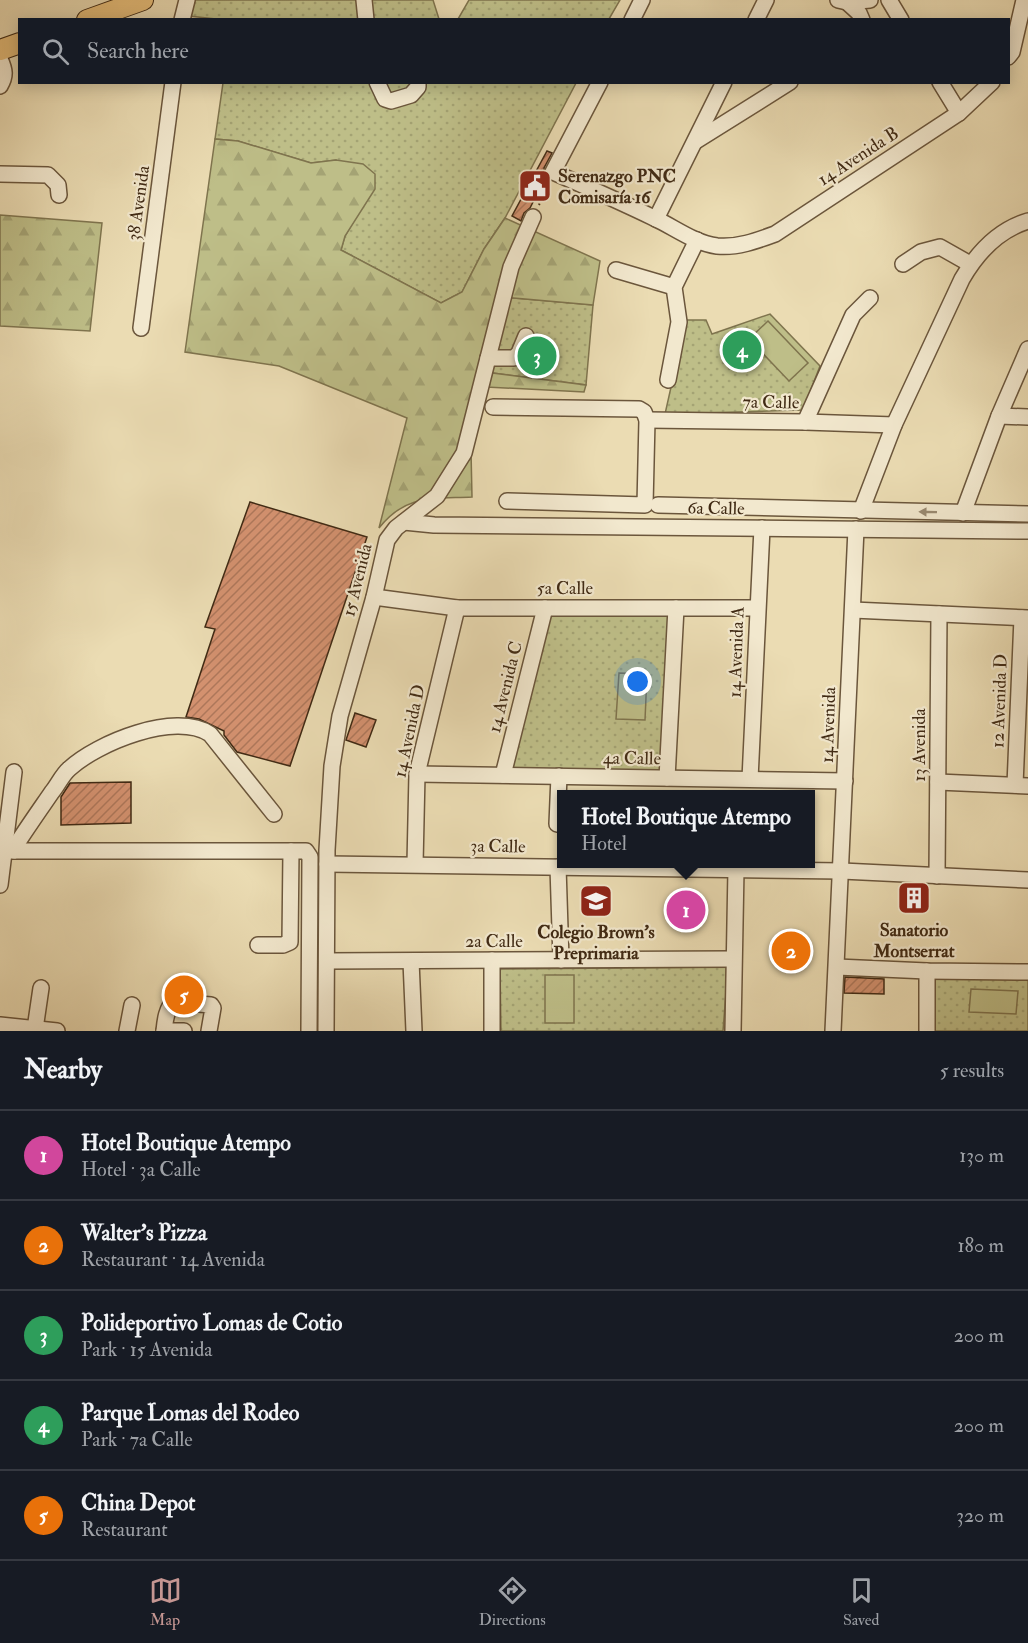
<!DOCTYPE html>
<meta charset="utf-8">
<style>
:root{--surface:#171b24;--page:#20242c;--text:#f1f3f6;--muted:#9ea1a6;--line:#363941;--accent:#c59692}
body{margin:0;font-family:"IM FELL Double Pica",serif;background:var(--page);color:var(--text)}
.you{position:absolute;left:638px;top:682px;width:21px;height:21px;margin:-15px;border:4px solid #fff;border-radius:50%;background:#1a73e8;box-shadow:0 0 0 9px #1a73e833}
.badge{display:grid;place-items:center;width:39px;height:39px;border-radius:50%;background:var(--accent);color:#fff;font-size:20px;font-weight:700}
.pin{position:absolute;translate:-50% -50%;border:3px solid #fff;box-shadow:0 2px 6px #0006}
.popup{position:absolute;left:557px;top:790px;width:258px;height:78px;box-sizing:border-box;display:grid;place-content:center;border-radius:0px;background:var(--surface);filter:drop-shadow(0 2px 4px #0005);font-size:20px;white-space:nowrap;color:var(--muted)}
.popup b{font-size:22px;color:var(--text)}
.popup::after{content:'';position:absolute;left:50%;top:100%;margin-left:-12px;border:12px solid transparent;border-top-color:var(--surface)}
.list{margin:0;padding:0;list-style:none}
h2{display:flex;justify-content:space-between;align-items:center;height:78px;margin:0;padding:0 24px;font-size:26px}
h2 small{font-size:20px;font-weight:400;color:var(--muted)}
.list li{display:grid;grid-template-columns:39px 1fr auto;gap:18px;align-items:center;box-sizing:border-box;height:90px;padding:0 24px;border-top:2px solid var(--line)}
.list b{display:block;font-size:22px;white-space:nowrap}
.list p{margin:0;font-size:20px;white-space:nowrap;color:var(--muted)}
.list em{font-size:20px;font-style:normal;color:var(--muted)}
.icon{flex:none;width:33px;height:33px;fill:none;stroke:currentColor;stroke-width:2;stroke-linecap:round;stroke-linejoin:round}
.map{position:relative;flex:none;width:1028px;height:1031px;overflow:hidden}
.search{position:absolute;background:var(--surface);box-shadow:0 3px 15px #0003;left:18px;right:18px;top:18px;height:66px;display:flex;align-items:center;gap:15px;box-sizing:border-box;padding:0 21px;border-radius:0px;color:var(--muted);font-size:22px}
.sheet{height:528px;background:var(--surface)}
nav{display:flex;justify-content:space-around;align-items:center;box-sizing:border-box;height:84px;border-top:2px solid var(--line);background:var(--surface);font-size:16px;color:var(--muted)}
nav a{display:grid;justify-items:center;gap:3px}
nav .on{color:var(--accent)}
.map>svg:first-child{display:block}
.grass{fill:url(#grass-dots);stroke:#7f744e;stroke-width:1.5}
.forest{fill:url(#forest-firs);stroke:#7f744e;stroke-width:1.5}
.garden{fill:#bebe88;stroke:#7f744e;stroke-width:1.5}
.building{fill:url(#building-hatch);stroke:#402a14;stroke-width:1.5}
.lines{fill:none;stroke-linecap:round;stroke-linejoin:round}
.minor-casing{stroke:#6b563c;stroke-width:18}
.major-casing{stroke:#402a14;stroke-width:22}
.path{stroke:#402a14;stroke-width:2;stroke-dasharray:1.5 3;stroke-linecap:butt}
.minor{stroke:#f2e8ce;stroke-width:15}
.major{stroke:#e6be7a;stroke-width:20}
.oneway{fill:#998971}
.labels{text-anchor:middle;stroke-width:4.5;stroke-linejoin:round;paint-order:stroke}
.street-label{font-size:18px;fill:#402a14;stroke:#f2e8ce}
.poi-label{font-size:18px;font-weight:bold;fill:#402a14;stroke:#f2e8ce}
</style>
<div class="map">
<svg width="1028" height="1031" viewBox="0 0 1028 1031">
<defs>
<pattern id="grass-dots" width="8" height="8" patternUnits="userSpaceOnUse" patternTransform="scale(1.5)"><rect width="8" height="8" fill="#bebe88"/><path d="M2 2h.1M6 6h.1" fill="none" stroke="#a4a374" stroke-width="1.8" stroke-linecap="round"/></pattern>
<pattern id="forest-firs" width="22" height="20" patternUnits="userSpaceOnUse" patternTransform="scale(1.5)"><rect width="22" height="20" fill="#bebe88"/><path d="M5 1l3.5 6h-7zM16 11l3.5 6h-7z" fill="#a4a374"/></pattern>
<pattern id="building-hatch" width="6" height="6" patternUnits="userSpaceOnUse" patternTransform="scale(1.5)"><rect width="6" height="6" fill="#d3916f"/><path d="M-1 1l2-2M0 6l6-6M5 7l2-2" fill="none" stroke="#ad775a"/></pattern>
</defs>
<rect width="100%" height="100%" fill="#ebdcb3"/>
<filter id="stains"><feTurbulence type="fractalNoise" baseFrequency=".00333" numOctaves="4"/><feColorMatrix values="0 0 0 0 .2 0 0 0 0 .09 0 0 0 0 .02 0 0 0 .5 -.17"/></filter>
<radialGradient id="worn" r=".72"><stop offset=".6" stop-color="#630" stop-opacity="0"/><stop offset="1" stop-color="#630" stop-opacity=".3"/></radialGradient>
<g class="grass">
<polygon points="193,0 433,0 439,19 225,20 189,16"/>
<polygon points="469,0 620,0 609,19 458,19"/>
<polygon points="223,83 576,83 505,218 484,249 462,292 441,303 341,250 345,236 356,217 336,160 311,163 238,141 215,139"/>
<polygon points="502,297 593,305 586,385 485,372"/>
<polygon points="770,314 820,366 803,410 665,414 686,320 706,320 712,334"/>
<polygon points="548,616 671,616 662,773 510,769"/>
<polygon points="728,967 723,1031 501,1031 500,969"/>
<polygon points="930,975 1028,978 1028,1031 928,1031"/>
</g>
<g class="forest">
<path d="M215 139 238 141 311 163 336 160 363 164 375 174V189L345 236 341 250 441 303 462 292 484 249 505 218 600 261 593 305 502 297 485 372 586 385 584 392 486 387 470 404 472 497C432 499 406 494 379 528L407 418 279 366 185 352Z"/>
<polygon points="0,215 102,223 90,331 0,326"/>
</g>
<g class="garden">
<polygon points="768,321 808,363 789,381 749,339"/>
<polygon points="619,673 647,674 645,720 616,719"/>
<rect x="545" y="975" width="29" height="48"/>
<polygon points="971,989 1018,991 1016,1014 969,1012"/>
</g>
<g class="building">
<polygon points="547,151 552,153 544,168 545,178 530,208 524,213 521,221 512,216"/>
<polygon points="250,502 367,537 290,766 237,752 224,735 224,731 199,719 186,717 215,629 205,627"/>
<polygon points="355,713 376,720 366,747 346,740"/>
<polygon points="131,782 131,823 61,825 61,797 70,783"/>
<polygon points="907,885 922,886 921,911 906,911"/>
<polygon points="678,892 694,892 693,927 679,928"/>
<polygon points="775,946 808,947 807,956 774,956"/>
<polygon points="845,977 884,979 884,994 844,993"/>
</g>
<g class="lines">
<g class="minor-casing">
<g id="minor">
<polyline points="364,0 366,20"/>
<polyline points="838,0 847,2 870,0"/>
<polyline points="889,0 901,20"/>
<polyline points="847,2 859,13 862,20"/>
<polyline points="182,20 187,0"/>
<polyline points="632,20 642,0"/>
<polyline points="756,20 766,0"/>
<polyline points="1008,57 1012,52 1024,0"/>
<path d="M0 59C5 70 6 76 0 86"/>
<polyline points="377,82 385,99 391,101 411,95 418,87 418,82"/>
<path d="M600 82 553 172C587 187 621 202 654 218 674 227 694 243 717 246 737 248 756 241 775 234L959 113 992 82"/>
<polyline points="940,82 959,113"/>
<polyline points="696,141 790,82"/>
<polyline points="0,174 48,175 58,185 59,195"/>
<polyline points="656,219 724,82"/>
<polyline points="903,264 921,252 940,247 970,264"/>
<polyline points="616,270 674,287"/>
<polyline points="141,328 173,82"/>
<polyline points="488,358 514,358 519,353 526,336"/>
<polyline points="668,380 679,322 674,287 697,240"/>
<polyline points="493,407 639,409 644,412 647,420 645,505 507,501"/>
<polyline points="999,416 1028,417"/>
<polyline points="647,420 805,422 894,425"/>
<polyline points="805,422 853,315 870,298"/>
<polyline points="658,505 1028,514"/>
<path d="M861 511 894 425 962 279C977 253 998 230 1028 221"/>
<polyline points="963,513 999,416 1028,349"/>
<polyline points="404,522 434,525 1028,531"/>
<polyline points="374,597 457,608 757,608"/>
<polyline points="853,610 1028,618"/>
<polyline points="417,774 845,781"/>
<polyline points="503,775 545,608"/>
<polyline points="667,778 676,608"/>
<polyline points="750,779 762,528"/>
<polyline points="938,782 1028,786"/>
<polyline points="1015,785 1022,618"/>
<polyline points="557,824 559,776"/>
<polyline points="4,851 306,851 310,857 309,1031"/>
<path d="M14 851 18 842C29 825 41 808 52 792 58 785 62 775 69 769 97 743 175 711 210 734L274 814"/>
<polyline points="327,864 842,871 1028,880"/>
<polyline points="415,864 417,774 457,608"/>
<polyline points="558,867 561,960"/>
<polyline points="937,876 939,614"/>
<polyline points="0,885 14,772"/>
<polyline points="258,945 283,945 290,942 291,851"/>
<polyline points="492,960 492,1031"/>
<polyline points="327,961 733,959"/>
<polyline points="411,961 414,1031"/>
<polyline points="837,967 927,971 1028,972"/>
<polyline points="0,1025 57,1031"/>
<polyline points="35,1029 41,988"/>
<polyline points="127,1031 132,1005"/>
<path d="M164 1031C165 1022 166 1008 174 1002L211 1005 213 1008 209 1031"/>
<polyline points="164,1031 184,1031"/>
<polyline points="326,1031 327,850 332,766 340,716 374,597 387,540 396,528 437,496 464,453 511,267 533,217"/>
<polyline points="733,1031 736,869"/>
<polyline points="833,1031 856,529"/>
<polyline points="927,1031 927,971"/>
</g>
</g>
<g class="major-casing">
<g id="major">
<polyline points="87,20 143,0"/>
<polyline points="0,50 20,43"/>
</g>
</g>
<polyline class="path" points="539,205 548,183"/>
<use href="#minor" class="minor"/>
<use href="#major" class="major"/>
</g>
<defs><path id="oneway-solid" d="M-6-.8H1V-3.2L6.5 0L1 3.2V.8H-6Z" transform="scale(1.5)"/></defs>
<use class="oneway" href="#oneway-solid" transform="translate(928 512) rotate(-179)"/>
<defs>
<g id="civic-square" transform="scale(1.725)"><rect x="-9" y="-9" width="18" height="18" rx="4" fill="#8f2418" stroke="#f2e8ce"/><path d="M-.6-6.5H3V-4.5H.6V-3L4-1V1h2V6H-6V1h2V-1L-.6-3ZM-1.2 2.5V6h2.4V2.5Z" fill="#fff"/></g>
<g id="building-square" transform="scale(1.725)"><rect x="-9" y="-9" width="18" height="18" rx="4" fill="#8f2418" stroke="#f2e8ce"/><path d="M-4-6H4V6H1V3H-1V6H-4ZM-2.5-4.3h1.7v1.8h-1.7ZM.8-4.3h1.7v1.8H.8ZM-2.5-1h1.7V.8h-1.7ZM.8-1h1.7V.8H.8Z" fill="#fff"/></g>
<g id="school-square" transform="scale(1.725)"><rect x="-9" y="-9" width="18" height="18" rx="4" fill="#8f2418" stroke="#f2e8ce"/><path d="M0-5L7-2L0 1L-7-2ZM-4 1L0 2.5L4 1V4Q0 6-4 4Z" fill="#fff"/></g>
</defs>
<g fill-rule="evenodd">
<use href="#civic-square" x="535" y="186"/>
<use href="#building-square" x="914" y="898"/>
<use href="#school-square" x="596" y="901"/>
</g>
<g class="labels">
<g class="street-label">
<text transform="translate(858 156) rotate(-33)" y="6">14 Avenida B</text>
<text transform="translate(138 203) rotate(-82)" y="6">38 Avenida</text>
<text transform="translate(771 402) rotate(1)" y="6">7a Calle</text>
<text transform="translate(716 508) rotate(1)" y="6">6a Calle</text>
<text transform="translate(357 580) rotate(-76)" y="6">15 Avenida</text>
<text x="565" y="594">5a Calle</text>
<text transform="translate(736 652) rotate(-88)" y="6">14 Avenida A</text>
<text transform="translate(505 687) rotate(-76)" y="6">14 Avenida C</text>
<text transform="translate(999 701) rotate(-88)" y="6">12 Avenida D</text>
<text transform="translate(828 725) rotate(-88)" y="6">14 Avenida</text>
<text transform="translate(409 731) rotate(-78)" y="6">14 Avenida D</text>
<text transform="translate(919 745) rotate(-90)" y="6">13 Avenida</text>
<text transform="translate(632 758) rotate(1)" y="6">4a Calle</text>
<text transform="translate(498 846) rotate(1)" y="6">3a Calle</text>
<text x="494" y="947">2a Calle</text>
</g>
<g class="poi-label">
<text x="558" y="182" text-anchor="start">Serenazgo PNC<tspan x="558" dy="21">Comisaría 16</tspan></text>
<text x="914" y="936">Sanatorio<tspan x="914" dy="21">Montserrat</tspan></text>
<text x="596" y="938">Colegio Brown's<tspan x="596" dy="21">Preprimaria</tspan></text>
</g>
</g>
<rect width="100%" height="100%" filter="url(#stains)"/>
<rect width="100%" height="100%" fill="url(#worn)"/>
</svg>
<div class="you"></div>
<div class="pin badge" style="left:686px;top:910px;background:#d1479c">1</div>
<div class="popup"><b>Hotel Boutique Atempo</b>Hotel</div>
<div class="pin badge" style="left:791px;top:951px;background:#e8710a">2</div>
<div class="pin badge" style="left:537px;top:356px;background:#2e9e5b">3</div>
<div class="pin badge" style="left:742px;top:350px;background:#2e9e5b">4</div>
<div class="pin badge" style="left:184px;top:995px;background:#e8710a">5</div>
<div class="search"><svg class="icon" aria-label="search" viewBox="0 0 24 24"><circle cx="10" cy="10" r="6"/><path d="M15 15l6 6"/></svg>Search here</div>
</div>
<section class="sheet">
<h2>Nearby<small>5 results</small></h2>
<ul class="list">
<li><span class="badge" style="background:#d1479c">1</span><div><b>Hotel Boutique Atempo</b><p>Hotel · 3a Calle</p></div><em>130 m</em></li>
<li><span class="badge" style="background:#e8710a">2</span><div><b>Walter's Pizza</b><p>Restaurant · 14 Avenida</p></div><em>180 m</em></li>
<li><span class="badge" style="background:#2e9e5b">3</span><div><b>Polideportivo Lomas de Cotio</b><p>Park · 15 Avenida</p></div><em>200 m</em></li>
<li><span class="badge" style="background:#2e9e5b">4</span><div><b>Parque Lomas del Rodeo</b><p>Park · 7a Calle</p></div><em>200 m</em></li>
<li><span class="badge" style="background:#e8710a">5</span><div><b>China Depot</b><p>Restaurant</p></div><em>320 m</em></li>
</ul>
</section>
<nav>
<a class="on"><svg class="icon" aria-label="map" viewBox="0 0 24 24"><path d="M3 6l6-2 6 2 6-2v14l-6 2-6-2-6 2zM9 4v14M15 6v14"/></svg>Map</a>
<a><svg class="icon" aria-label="directions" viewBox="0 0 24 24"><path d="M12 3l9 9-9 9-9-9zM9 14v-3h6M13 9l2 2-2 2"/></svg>Directions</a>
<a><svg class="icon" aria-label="saved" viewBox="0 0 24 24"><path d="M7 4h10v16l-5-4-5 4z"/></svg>Saved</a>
</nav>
